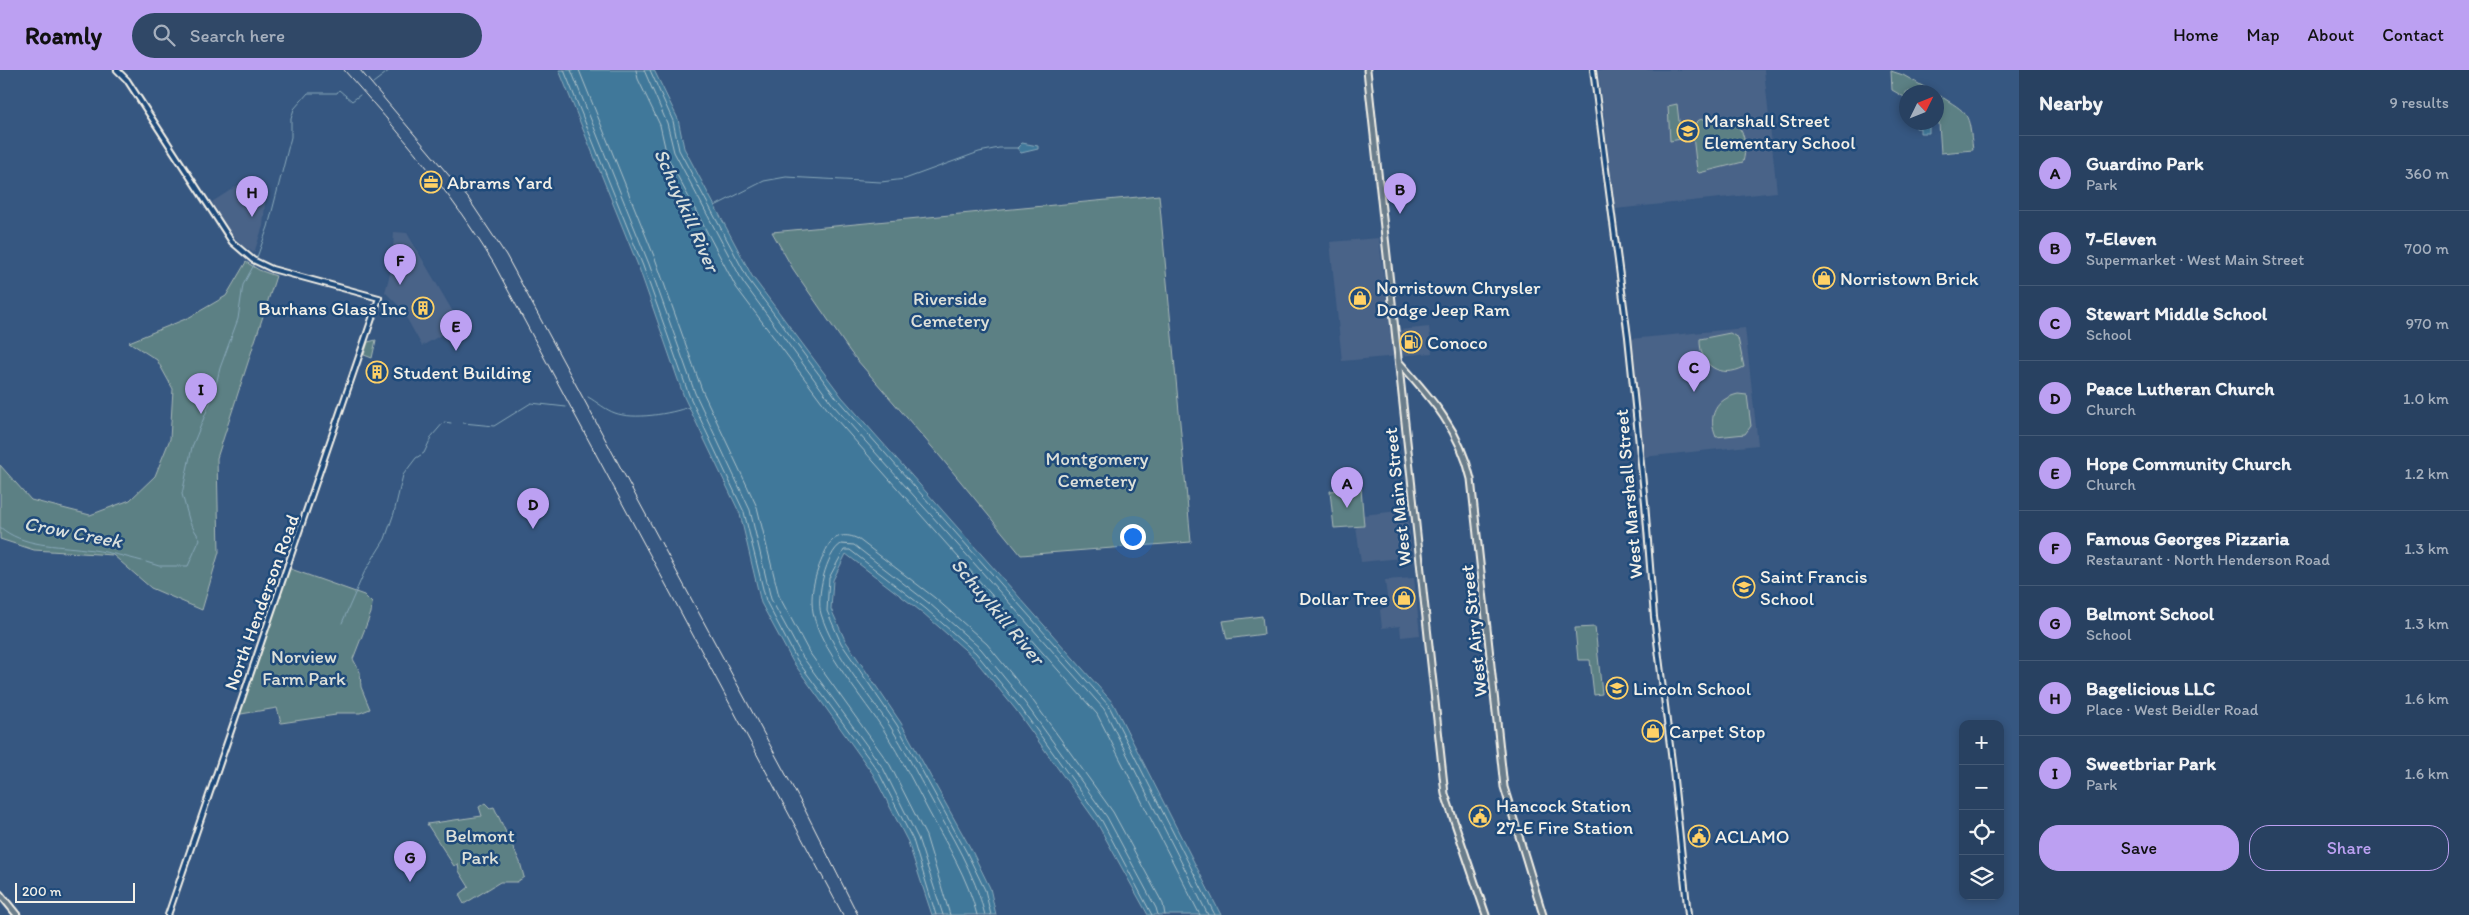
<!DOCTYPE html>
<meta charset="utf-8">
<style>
:root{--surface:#284161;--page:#304867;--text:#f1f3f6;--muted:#a5afbd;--line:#445a76;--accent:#bca0f2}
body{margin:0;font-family:Itim,sans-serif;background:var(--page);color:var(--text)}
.controls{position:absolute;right:15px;bottom:15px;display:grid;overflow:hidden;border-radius:10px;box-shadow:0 2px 8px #0003}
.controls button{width:45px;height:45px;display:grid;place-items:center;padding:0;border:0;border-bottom:1px solid var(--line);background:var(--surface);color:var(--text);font:25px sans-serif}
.compass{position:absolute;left:1899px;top:15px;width:45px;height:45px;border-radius:50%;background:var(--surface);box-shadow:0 2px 8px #0003;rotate:47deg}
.scale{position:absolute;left:15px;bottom:12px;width:120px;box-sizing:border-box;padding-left:5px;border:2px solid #f4f1e8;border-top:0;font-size:14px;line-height:18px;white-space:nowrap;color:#f4f1e8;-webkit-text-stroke:4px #1f4a7a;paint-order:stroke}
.you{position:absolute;left:1132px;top:466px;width:18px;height:18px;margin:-12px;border:4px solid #fff;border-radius:50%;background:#1a73e8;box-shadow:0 0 0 8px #1a73e833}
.badge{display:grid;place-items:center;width:32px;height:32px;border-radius:50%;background:var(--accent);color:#111;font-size:16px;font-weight:700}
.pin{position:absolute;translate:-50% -41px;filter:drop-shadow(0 1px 2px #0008)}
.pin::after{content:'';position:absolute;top:26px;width:18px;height:15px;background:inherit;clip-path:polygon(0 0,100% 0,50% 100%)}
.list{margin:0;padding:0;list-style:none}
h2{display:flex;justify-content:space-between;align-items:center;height:65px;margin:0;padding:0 20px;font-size:21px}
h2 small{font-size:16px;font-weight:400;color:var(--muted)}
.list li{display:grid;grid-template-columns:32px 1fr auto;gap:15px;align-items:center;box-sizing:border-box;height:75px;padding:0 20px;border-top:1px solid var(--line)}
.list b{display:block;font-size:19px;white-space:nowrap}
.list p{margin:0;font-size:16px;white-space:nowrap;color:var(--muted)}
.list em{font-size:16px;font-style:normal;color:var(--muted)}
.actions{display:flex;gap:10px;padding:15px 20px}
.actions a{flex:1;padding:11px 0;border:1px solid var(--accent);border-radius:20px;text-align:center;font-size:18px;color:var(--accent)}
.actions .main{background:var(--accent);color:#111}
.icon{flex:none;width:28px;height:28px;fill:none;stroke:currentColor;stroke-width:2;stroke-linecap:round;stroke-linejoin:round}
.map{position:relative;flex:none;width:2019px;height:845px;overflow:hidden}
header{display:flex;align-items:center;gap:30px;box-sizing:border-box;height:70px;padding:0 25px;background:var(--accent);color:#111}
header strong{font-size:24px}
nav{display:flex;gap:28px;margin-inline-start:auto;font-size:18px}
.search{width:350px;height:45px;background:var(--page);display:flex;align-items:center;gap:12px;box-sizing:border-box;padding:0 18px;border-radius:28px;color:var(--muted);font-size:19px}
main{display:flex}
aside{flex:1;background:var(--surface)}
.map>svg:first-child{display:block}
.built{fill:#496388}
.green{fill:#5c8084;stroke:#a8b8b6}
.water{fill:#40789a;stroke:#88a8b9}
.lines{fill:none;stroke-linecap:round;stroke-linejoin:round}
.shore{stroke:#acc1c9;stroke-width:1}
.stream{stroke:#88a8b9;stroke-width:1}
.minor-casing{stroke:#f4f1e8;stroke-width:8}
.major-casing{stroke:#f4f1e8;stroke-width:9}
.minor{stroke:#1f4a7a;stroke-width:4}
.major{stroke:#6b7d8b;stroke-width:5}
.rail{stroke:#f4f1e8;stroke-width:1}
.labels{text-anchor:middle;stroke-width:5;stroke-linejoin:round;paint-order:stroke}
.poi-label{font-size:19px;fill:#f4f1e8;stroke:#1f4a7a;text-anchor:start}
.park-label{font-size:19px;fill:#dde0d9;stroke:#1f4a7a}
.street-label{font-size:19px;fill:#f4f1e8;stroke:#1f4a7a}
.water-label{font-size:20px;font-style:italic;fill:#d9dfdc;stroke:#1f4a7a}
</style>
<header>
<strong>Roamly</strong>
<div class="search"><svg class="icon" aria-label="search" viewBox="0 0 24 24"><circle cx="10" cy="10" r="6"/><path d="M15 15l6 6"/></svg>Search here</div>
<nav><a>Home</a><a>Map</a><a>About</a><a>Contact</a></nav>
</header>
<main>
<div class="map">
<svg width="2019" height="845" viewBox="0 0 2019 845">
<rect width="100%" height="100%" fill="#365781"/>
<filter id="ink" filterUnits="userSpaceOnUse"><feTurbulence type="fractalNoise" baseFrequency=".02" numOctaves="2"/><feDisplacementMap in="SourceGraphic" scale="10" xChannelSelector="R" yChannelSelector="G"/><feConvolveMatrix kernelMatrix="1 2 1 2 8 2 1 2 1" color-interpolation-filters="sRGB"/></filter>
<g filter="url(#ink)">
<g class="built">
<polygon points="1598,0 1764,0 1777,122 1615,139"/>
<polygon points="240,114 250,121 266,124 263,156 254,183 242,175 229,161 212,132"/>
<polygon points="394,162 407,163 460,254 422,276 401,238 385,222 392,197"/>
<polygon points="1379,168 1390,261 1429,257 1432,283 1342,291 1330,172"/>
<polygon points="1745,258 1758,375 1643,387 1630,269"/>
<polygon points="1407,440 1412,487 1361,492 1356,457 1364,456 1363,445"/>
<polygon points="1414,508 1420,565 1401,567 1400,556 1382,558 1380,540 1388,535 1385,510"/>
</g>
<g class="green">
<polygon points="1891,1 1903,5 1933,22 1906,22 1906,28 1892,20"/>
<path d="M1937 24C1971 45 1968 41 1973 80L1941 83Z"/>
<polygon points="1677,34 1681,69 1670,71 1668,36"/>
<path d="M1718 45C1742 51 1749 69 1743 92L1699 103 1697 101 1692 57 1699 50Z"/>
<polygon points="1159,125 1191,472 1021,485 938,384 851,283 793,199 772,162"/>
<polygon points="246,192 259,200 276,206 217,388 219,482 202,540 151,518 113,485 34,480 0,469 0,395 31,430 90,445 130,430 155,406 170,369 173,319 157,290 129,272 188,248 226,226"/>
<path d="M1730 263 1738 268 1744 297C1721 309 1699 296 1700 269Z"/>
<polygon points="376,270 372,288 364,285 368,272"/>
<path d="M1738 324 1747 325 1751 356 1745 364 1716 367C1707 346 1716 329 1738 324Z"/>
<polygon points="1361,418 1364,456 1334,458 1330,421"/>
<polygon points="288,498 364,525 372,533 371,543 353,589 360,602 361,617 370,639 360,643 336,643 336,645 281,653 277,638 235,645"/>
<polygon points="1262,546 1264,564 1227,569 1223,551"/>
<polygon points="1595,557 1602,624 1594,625 1590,590 1578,590 1575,558"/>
<polygon points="485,733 490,738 494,737 520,792 524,807 517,812 500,812 464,834 459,825 469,817 459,801 458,794 454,796 427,754 482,746 479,737"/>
</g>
<g class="water">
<polygon points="559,0 654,0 678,49 684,78 752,206 842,327 1113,633 1221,845 1148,845 1097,753 1016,640 972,586 923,543 846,484 833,510 831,539 845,570 901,653 972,781 990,818 996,845 932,845 908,772 873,704 793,592 761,533 740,444 684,327 639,198"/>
<polygon points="1921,53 1929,53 1929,63 1920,63 1920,58 1916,58 1916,54"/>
<polygon points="1022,73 1038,76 1038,79 1021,83 1017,78"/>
</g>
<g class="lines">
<g class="shore">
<polyline points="564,0 643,196 689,325 744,442 766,531 797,590 878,701 913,770 936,845"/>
<polyline points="571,0 649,194 695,323 750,440 771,529 802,586 883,698 918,768 943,845"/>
<polyline points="579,0 656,191 702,320 757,437 779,526 809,582 890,695 926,766 950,845"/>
<polyline points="636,0 638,9 660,55 667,86 736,217 828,340 1097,644 1200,845"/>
<polyline points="644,0 667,53 674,82 743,212 833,335 1104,639 1208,845"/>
<polyline points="650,0 673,51 679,80 748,209 838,330 1109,636 1215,845"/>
<path d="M977 845C968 808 947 775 929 742 915 715 901 688 885 662 866 632 818 576 813 542 809 519 818 496 828 476 834 465 847 463 858 469L935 528 987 574 1031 628 1113 742 1163 834 1165 845"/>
<path d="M985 845C975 803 951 766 931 729 917 705 905 679 890 656 866 621 834 585 821 544 816 527 826 483 841 474L854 475 930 534 981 579 1025 633 1107 747 1156 838 1158 845"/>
<polyline points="991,845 985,820 967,783 897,655 841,573 827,541 829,508 844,480 850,480 926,539 976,583 1020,637 1102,751 1152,845"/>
</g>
<g class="stream">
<polyline points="373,13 390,0"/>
<polyline points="715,136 764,111 786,107 881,112 905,109 979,82 999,78 1018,78"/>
<polyline points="256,190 268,157 291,67 291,49 294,39 308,23 337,23 339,20 352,31 360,25"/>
<path d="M588 327C597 332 606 340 615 343 634 350 670 344 689 337"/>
<polyline points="463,353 494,356 531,333 566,337"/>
<path d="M0 457C23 477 56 475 85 479 105 481 123 486 142 491"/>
<polyline points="146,492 159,496 188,496 200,469 190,453 182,424 192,377 214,323 220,298 238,249 243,215 255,193"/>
<polyline points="342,553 364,503 385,469 394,443 403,405 416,388 424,383 432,366 444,352 451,353"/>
</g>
<g class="minor-casing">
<g id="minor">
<path d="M117 0 127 10 232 172 253 190 272 199 379 228C310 434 238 639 168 845"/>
<polyline points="1593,0 1628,267 1645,433 1654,547 1673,700 1688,845"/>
</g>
</g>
<g class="major-casing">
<g id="major">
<polyline points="1367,0 1445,724 1486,845"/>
<path d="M1399 292C1431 328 1460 360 1471 409L1504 717 1543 845"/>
<polyline points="0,824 17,845"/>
</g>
</g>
<use href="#minor" class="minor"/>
<use href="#major" class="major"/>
<g class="rail">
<path d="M344 0C400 63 450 121 494 194L843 845"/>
<polyline points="360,0 468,128 506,185 804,738 858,845"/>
</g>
</g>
</g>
<defs>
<g id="school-ring" transform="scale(1.125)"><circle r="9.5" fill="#1f4a7a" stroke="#ffd166" stroke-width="1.5"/><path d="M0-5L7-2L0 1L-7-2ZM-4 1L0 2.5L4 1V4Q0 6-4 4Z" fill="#ffd166"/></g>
<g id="office-ring" transform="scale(1.125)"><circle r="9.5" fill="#1f4a7a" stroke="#ffd166" stroke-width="1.5"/><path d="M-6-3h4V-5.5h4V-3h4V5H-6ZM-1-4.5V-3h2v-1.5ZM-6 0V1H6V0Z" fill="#ffd166"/></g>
<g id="shop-ring" transform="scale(1.125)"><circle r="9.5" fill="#1f4a7a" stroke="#ffd166" stroke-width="1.5"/><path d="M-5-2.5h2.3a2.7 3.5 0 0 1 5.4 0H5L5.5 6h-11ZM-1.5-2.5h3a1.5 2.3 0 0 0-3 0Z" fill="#ffd166"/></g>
<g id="building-ring" transform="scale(1.125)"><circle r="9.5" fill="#1f4a7a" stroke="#ffd166" stroke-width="1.5"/><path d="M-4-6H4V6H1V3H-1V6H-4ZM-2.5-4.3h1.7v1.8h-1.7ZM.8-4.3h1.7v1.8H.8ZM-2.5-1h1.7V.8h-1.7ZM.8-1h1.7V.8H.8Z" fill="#ffd166"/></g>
<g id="fuel-ring" transform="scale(1.125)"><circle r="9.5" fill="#1f4a7a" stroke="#ffd166" stroke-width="1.5"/><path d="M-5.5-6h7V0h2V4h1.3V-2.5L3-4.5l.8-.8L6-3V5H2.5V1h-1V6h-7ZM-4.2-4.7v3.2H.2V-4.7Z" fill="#ffd166"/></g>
<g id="civic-ring" transform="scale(1.125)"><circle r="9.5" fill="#1f4a7a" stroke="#ffd166" stroke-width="1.5"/><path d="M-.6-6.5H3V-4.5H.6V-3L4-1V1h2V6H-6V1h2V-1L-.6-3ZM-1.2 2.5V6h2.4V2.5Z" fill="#ffd166"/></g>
</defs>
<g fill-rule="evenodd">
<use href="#school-ring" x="1688" y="61"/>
<use href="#office-ring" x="431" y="112"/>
<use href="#shop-ring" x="1824" y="208"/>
<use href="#shop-ring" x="1360" y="228"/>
<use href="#building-ring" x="423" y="238"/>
<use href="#fuel-ring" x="1411" y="272"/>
<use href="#building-ring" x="377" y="302"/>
<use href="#school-ring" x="1744" y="517"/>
<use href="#shop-ring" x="1404" y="528"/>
<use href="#school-ring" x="1617" y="618"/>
<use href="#shop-ring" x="1653" y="661"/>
<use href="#civic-ring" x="1480" y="746"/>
<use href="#civic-ring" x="1699" y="766"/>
</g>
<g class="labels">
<g class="poi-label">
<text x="1704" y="57">Marshall Street<tspan x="1704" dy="22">Elementary School</tspan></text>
<text x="447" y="119">Abrams Yard</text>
<text x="1840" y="215">Norristown Brick</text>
<text x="1376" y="224">Norristown Chrysler<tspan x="1376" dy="22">Dodge Jeep Ram</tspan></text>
<text x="407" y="245" text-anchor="end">Burhans Glass Inc</text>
<text x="1427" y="279">Conoco</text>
<text x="393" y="309">Student Building</text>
<text x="1760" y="513">Saint Francis<tspan x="1760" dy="22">School</tspan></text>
<text x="1388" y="535" text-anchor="end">Dollar Tree</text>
<text x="1633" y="625">Lincoln School</text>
<text x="1669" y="668">Carpet Stop</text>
<text x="1496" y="742">Hancock Station<tspan x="1496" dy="22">27-E Fire Station</tspan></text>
<text x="1715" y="773">ACLAMO</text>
</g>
<g class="park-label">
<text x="950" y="235">Riverside<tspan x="950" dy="22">Cemetery</tspan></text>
<text x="1097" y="395">Montgomery<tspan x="1097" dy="22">Cemetery</tspan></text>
<text x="304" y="593">Norview<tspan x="304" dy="22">Farm Park</tspan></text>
<text x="480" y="772">Belmont<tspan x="480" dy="22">Park</tspan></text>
</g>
<g class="street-label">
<text transform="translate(1628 424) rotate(-95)" y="7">West Marshall Street</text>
<text transform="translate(1397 427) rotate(-96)" y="7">West Main Street</text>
<text transform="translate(261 532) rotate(-70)" y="7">North Henderson Road</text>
<text transform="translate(1473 561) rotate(-96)" y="7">West Airy Street</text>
</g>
<g class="water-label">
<text transform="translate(687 140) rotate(66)" y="7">Schuylkill River</text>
<text transform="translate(73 462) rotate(11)" y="7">Crow Creek</text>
<text transform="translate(998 541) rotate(50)" y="7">Schuylkill River</text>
</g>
</g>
</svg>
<div class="controls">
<button>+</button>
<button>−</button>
<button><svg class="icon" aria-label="locate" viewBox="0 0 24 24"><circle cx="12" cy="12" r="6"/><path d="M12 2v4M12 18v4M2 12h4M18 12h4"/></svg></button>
<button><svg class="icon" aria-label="layers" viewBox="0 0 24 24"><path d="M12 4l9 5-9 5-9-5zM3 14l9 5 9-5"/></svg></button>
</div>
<svg class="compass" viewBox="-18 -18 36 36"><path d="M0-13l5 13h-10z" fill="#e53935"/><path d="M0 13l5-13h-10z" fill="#a5afbd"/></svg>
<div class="scale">200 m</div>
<div class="you"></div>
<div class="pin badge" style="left:1347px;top:438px">A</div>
<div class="pin badge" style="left:1400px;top:144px">B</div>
<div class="pin badge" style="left:1694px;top:322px">C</div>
<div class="pin badge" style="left:533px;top:459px">D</div>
<div class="pin badge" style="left:456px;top:281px">E</div>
<div class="pin badge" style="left:400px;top:215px">F</div>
<div class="pin badge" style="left:410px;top:812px">G</div>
<div class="pin badge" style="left:252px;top:147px">H</div>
<div class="pin badge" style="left:201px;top:344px">I</div>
</div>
<aside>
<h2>Nearby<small>9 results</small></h2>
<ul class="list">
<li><span class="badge">A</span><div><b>Guardino Park</b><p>Park</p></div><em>360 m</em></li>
<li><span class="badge">B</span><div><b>7-Eleven</b><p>Supermarket · West Main Street</p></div><em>700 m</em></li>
<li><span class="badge">C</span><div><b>Stewart Middle School</b><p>School</p></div><em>970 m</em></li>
<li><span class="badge">D</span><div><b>Peace Lutheran Church</b><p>Church</p></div><em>1.0 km</em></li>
<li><span class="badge">E</span><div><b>Hope Community Church</b><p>Church</p></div><em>1.2 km</em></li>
<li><span class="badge">F</span><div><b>Famous Georges Pizzaria</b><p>Restaurant · North Henderson Road</p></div><em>1.3 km</em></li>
<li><span class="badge">G</span><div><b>Belmont School</b><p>School</p></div><em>1.3 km</em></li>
<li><span class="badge">H</span><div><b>Bagelicious LLC</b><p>Place · West Beidler Road</p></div><em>1.6 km</em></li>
<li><span class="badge">I</span><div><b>Sweetbriar Park</b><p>Park</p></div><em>1.6 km</em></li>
</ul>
<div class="actions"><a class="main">Save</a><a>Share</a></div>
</aside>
</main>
